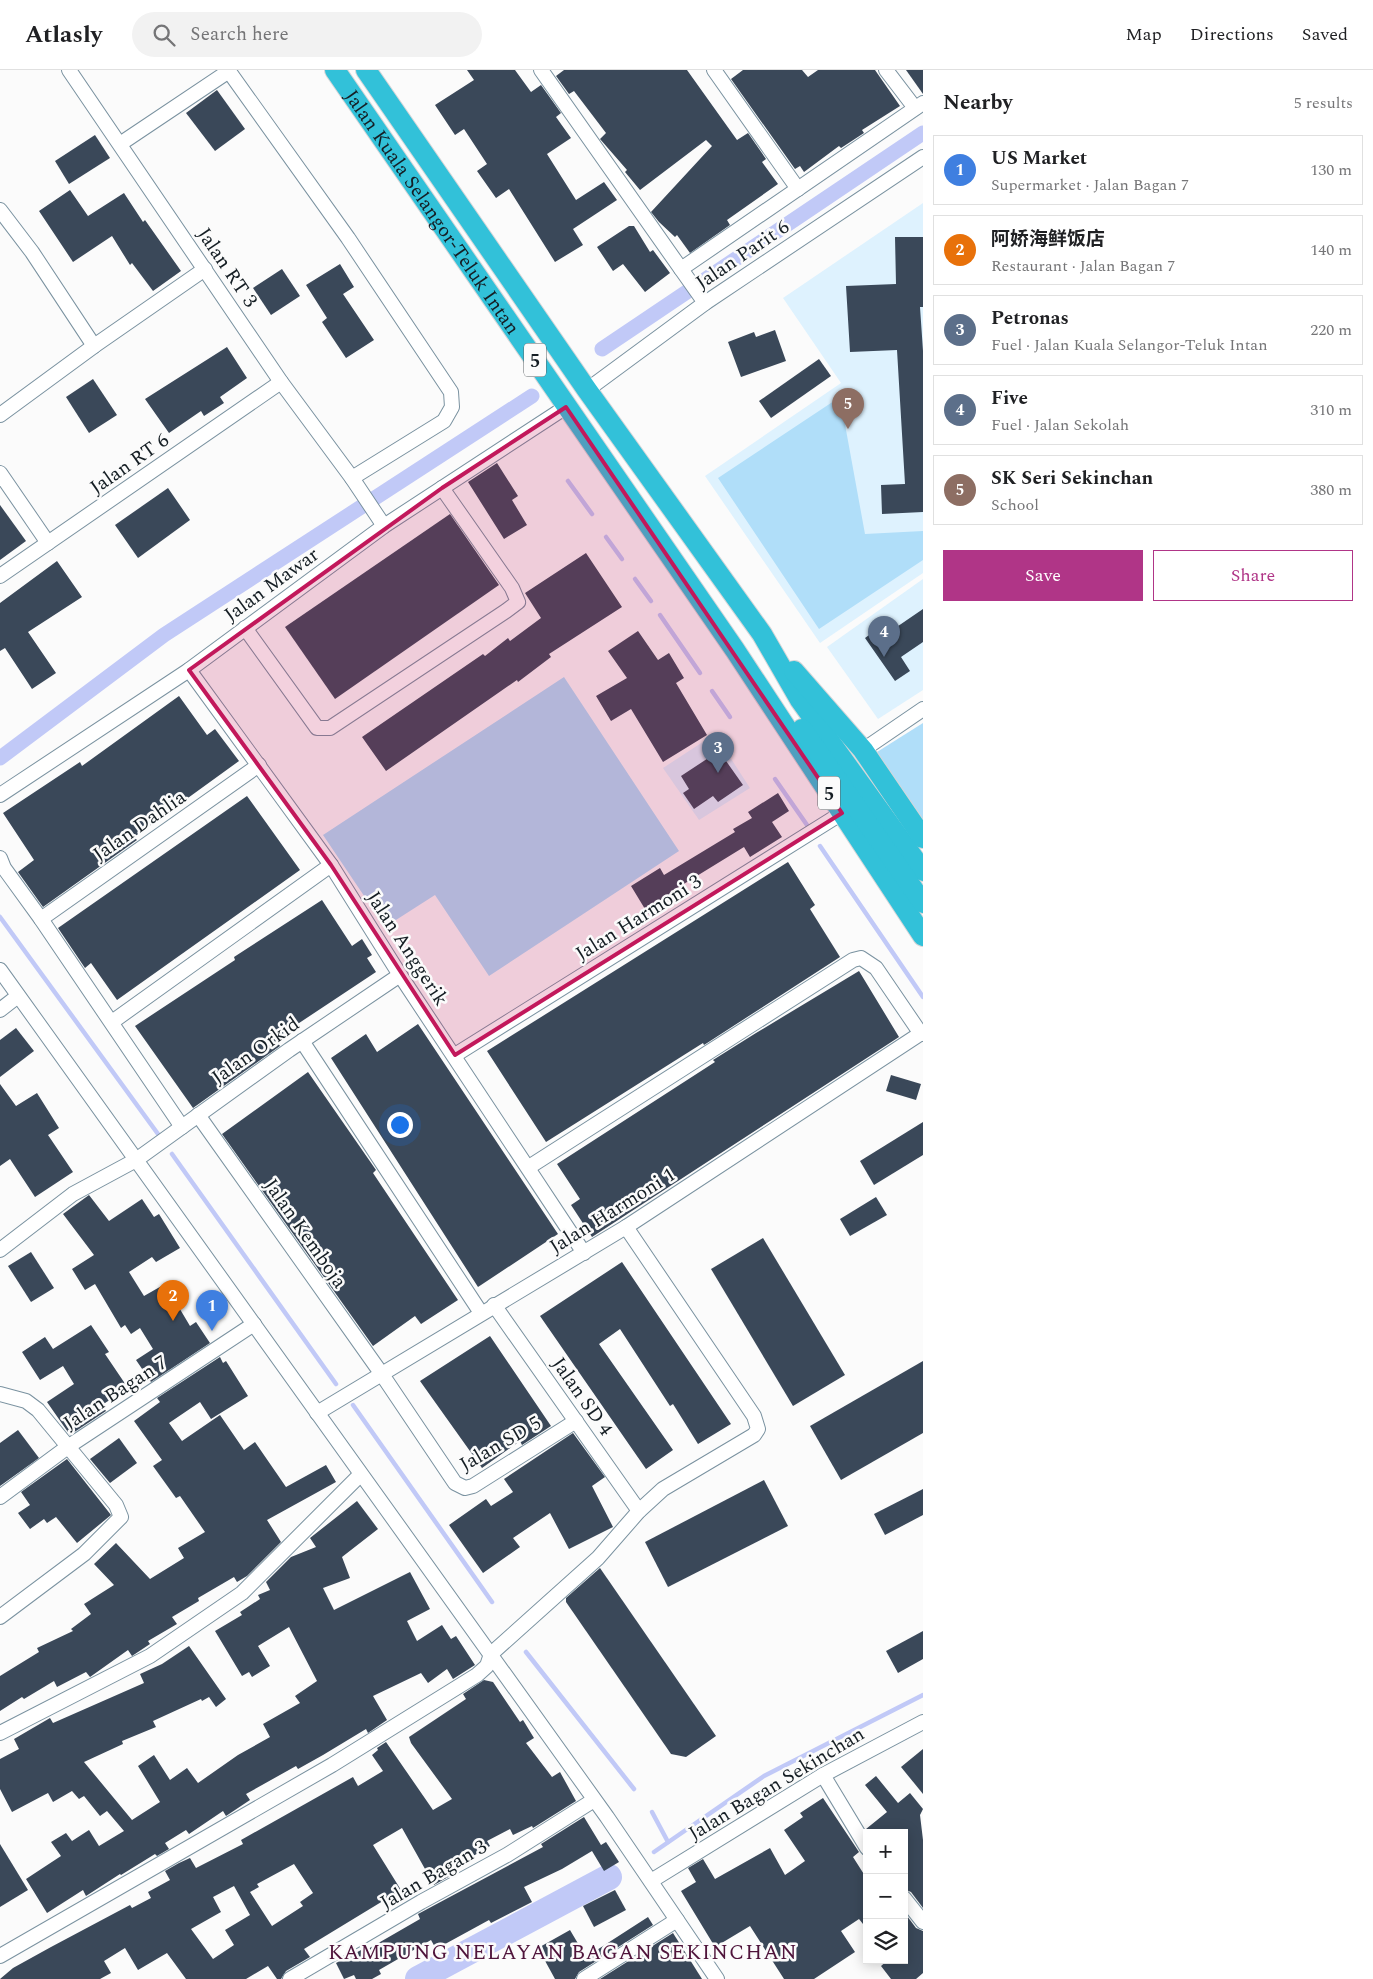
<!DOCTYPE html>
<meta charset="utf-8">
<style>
:root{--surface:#fff;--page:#f2f2f2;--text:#202124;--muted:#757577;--line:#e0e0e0;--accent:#b03587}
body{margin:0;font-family:Spectral,"Noto Sans SC",serif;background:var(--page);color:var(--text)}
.controls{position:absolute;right:15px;bottom:15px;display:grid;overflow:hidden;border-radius:0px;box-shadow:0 2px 12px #0003}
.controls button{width:45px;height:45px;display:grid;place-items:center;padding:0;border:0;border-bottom:1px solid var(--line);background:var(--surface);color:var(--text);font:25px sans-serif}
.you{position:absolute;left:399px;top:1054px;width:18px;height:18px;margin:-12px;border:4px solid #fff;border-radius:50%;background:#1a73e8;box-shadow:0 0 0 8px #1a73e833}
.badge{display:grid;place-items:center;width:32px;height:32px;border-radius:50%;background:var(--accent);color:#fff;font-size:16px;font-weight:700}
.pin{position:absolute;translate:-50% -41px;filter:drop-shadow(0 1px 2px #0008)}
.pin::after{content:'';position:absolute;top:26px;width:18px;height:15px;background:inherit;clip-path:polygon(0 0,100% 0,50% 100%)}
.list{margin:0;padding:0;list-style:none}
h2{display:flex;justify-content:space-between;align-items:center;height:65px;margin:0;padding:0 20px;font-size:21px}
h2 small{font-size:16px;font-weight:400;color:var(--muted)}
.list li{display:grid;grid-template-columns:32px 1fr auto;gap:15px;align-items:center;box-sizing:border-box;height:70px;margin:0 10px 10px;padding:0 10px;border:1px solid var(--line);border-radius:0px}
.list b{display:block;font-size:19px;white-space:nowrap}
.list p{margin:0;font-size:16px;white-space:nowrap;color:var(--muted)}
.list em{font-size:16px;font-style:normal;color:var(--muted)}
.actions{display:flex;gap:10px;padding:15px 20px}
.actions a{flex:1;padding:11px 0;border:1px solid var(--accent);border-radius:0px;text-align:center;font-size:18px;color:var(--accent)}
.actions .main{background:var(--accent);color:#fff}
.icon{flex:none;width:28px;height:28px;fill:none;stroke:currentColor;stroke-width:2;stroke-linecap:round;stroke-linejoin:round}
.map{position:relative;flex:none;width:923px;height:1909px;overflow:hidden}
header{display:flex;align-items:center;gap:30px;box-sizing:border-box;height:70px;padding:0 25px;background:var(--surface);border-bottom:1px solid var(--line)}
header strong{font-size:24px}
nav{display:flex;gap:28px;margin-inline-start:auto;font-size:18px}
.search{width:350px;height:45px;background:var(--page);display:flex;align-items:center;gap:12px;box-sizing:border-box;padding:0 18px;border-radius:28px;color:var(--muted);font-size:19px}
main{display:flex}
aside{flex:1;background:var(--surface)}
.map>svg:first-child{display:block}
.built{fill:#def2fe}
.green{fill:#b0def9}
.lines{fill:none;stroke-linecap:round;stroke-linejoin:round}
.stream{stroke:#c1c9f7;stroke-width:4.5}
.canal{stroke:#c1c9f7;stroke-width:15}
.river{stroke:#c1c9f7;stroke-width:26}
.building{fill:#3a4859;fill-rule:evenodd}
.minor-casing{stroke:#7a92a0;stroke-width:16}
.highway-casing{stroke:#d5d6d8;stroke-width:22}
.minor{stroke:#fff;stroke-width:14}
.highway{stroke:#32c1d9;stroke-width:20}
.marked{fill:#c2185b;fill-opacity:0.2;stroke:#c2185b;stroke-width:4;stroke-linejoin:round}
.labels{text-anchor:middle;stroke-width:5;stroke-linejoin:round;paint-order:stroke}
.shield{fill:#fbfbfb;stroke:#5a6064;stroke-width:1}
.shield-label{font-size:19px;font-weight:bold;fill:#151e24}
.street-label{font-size:20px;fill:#151e24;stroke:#fbfbfb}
.neighbourhood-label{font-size:21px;letter-spacing:1px;fill:#4f143b;stroke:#fbfbfb}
</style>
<header>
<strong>Atlasly</strong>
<div class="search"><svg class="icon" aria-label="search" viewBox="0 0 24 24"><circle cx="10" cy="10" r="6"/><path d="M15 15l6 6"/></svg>Search here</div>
<nav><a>Map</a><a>Directions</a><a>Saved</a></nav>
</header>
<main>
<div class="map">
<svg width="923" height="1909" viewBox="0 0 923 1909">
<rect width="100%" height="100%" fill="#fbfbfb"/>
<g class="built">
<polygon points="923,133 923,503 820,573 705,406 841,313 783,228"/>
<polygon points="923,509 923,620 878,649 827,577"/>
<polygon points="715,664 750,718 699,750 663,698"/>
</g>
<g class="green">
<polygon points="840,327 865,464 923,461 923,490 819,559 718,408"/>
<polygon points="564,607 679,781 489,906 435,825 385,857 323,765"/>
<polygon points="923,653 923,751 877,682"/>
</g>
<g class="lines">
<g class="stream">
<polyline points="568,411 592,444"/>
<polyline points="606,467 622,489"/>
<polyline points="635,509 651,531"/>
<polyline points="660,545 700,603"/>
<polyline points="712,621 730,647"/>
<polyline points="775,709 807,755"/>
<polyline points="820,776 923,927"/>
<polyline points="0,847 158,1064"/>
<polyline points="172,1084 336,1314"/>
<polyline points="353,1335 492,1532"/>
<polyline points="526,1582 634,1719"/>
<polyline points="652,1742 668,1772"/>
<polyline points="654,1782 764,1706 923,1625"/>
</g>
<g class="canal">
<polyline points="602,279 923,63"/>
<polyline points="0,688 164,565 532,326"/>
</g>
<polyline class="river" points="418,1909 609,1807"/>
</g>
<g class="building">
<polygon points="467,0 515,0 531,22 541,15 561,43 556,47 571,68 547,84 576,130 604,112 617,130 573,159 583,175 555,192 509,119 496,128 477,101 487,94 464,59 455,65 435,35 474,10"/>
<polygon points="564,0 687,0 737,70 748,63 766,89 762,92 778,114 727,150 730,155 690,183 677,165 675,167 659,152 651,142 712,76 706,70 640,120 625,102 627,100 600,69 606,63 574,21 569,24 556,6"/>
<polygon points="743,0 802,0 808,7 818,0 875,0 900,36 862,60 864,63 841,78 839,76 804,102 800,96 795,99 731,9"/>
<polygon points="906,0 923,0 923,24"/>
<polygon points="217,20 245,59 215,81 186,43"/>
<polygon points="95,65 110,88 69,114 55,91"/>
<polygon points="70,120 88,146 124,123 143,152 145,150 181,201 153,221 132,193 130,195 112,166 73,192 39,141"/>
<polygon points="629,156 634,156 650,182 653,180 670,203 645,222 623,194 613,201 597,177"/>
<polygon points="895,167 923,167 923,237 920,237 923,281 923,442 882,444 881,415 905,414 897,280 850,282 846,216 896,214"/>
<polygon points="340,194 354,217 343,224 374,270 346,288 322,252 327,248 306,215"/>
<polygon points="282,199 300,226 271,245 253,218"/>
<polygon points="775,260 786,291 741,307 728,272 754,262 756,267"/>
<polygon points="227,277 247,308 220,327 224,333 204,346 201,341 169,363 145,329"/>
<polygon points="819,289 831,306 771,348 759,331"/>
<polygon points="93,309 117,345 89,363 66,327"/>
<polygon points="497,393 518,426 512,430 527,455 504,469 468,412"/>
<polygon points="168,418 190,450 138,488 115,455"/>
<polygon points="0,435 26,471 0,490"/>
<polygon points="450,444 499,515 335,629 285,557"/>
<polygon points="586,483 622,537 549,584 551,587 518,612 517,610 386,701 362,667 483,584 485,586 508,568 510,571 541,548 525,523"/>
<polygon points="57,491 82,527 28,562 56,603 32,619 5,578 0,581 0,533"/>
<polygon points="923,539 923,572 901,587 910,601 895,611 865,568 880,557 885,565"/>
<polygon points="638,561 658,590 669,583 684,608 676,613 707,665 663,692 631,639 611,651 596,626 627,608 608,581"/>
<polygon points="179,626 207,665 215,659 239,691 134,767 137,770 43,837 18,802 34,790 3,743 80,692 82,696"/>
<polygon points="719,681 743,715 718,732 713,726 694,739 683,723 689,719 681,706"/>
<polygon points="778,723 789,741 772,752 782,767 750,787 744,777 674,820 678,826 648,844 631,816 660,798 664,805 735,762 733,759 752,748 748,742"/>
<polygon points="247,726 300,800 117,930 91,893 85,898 58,858"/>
<polygon points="788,792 815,835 810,839 840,887 704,975 703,973 546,1072 487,981"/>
<polygon points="322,830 352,876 362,869 372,885 367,888 376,902 275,969 280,976 193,1038 135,956 235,890 234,887"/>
<polygon points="859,901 899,967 592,1167 571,1135 580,1129 557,1094 715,992 713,990 756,963"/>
<polygon points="418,954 558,1164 478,1217 331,988 366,964 377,982"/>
<polygon points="16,958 34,981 0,1007 0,970"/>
<polygon points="308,1002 376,1100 373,1103 458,1230 421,1254 415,1246 373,1276 222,1064"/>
<polygon points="891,1005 921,1014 916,1030 886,1021"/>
<polygon points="0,1014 16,1036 37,1023 59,1058 48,1065 73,1102 35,1127 10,1089 0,1096"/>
<polygon points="923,1052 923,1085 874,1115 860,1091"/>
<polygon points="89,1125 109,1151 142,1129 154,1147 159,1144 180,1178 156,1192 152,1187 129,1202 144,1226 165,1214 190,1256 196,1252 210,1273 151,1312 136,1290 153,1279 140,1258 131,1264 125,1255 121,1258 95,1214 85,1220 72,1199 94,1185 63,1144"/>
<polygon points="876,1127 887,1145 850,1166 840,1149"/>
<polygon points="763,1168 845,1305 793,1336 711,1199"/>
<polygon points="31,1182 54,1218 31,1232 8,1196"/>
<polygon points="622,1192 731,1354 698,1374 673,1334 670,1336 620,1259 599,1274 673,1380 646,1399 540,1246"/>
<polygon points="91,1255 109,1282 105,1284 128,1318 102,1335 106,1341 70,1365 47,1332 74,1314 63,1296 40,1310 22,1282 45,1267 53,1279"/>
<polygon points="490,1266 551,1356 522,1375 520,1371 482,1398 420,1311"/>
<polygon points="220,1287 223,1293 226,1291 248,1326 211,1349 200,1332 169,1353 182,1371 220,1345 244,1380 255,1372 286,1417 326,1395 336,1412 267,1450 281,1472 247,1506 237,1512 234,1507 198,1528 199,1531 172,1547 177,1554 148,1571 150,1574 132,1586 128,1580 90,1607 86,1602 57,1617 54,1611 24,1629 22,1627 0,1641 0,1606 39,1582 37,1578 73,1561 71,1559 91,1544 84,1534 114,1515 94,1494 116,1473 150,1509 184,1488 178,1478 205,1462 180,1426 176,1428 153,1396 162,1390 134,1351 160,1332 157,1328"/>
<polygon points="923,1291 923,1363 841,1410 810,1356"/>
<polygon points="18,1360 39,1388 0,1416 0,1373"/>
<polygon points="573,1363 605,1407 592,1416 613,1457 569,1479 550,1443 513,1468 520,1477 483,1503 449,1455 486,1429 491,1436 513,1422 504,1409"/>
<polygon points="119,1368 137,1393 110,1413 90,1389"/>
<polygon points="67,1389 111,1445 77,1473 56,1447 47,1453 44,1449 30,1459 18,1443 30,1435 21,1422"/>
<polygon points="764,1410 788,1456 668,1517 645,1472"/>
<polygon points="923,1419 923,1445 885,1465 874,1444"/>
<polygon points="357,1431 378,1459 342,1487 350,1508 323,1518 334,1540 410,1502 430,1539 407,1551 417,1571 442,1555 451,1569 456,1566 475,1595 453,1609 447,1599 428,1613 421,1603 373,1626 387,1650 368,1663 366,1659 323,1685 298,1699 296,1696 246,1724 250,1730 226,1746 223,1741 189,1764 186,1760 165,1773 169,1779 157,1786 155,1784 121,1805 120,1804 86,1826 83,1820 47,1843 26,1809 61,1786 51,1772 66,1763 72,1771 89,1760 99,1776 124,1761 107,1741 100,1746 84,1726 79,1729 72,1721 53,1732 48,1723 12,1742 0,1719 0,1689 19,1679 14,1669 50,1648 53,1653 144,1613 140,1604 162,1594 189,1576 226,1629 216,1637 209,1627 202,1631 201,1629 153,1651 156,1657 122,1671 123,1674 84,1692 132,1750 160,1732 138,1696 154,1685 170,1710 187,1698 198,1713 238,1685 270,1667 263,1654 300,1633 295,1626 317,1611 289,1557 258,1576 270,1596 252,1607 249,1602 242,1606 215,1561 242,1545 240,1542 260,1529 258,1525 270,1520 266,1512 291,1487 316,1477 310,1468"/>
<polygon points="600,1498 716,1666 686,1687 671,1684 566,1532 566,1528"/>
<polygon points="923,1561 923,1589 898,1603 886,1581"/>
<path d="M484 1610 493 1612 520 1652 523 1650 534 1668 526 1673 552 1707 560 1702 576 1731 533 1758 532 1756 513 1765 510 1759 487 1771 490 1776 448 1801 450 1806 434 1815 402 1758 373 1775 401 1820 304 1879 310 1887 286 1901 281 1909H277L268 1896 246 1909H186L167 1883 138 1900 125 1878 104 1891 111 1903 100 1909H0L13 1898 51 1877 130 1835 132 1838 151 1828 148 1822 170 1810 165 1801 179 1793 190 1788 196 1798 243 1774 241 1770 353 1707 358 1716 383 1701 372 1685 378 1680 377 1678 386 1672 433 1740 452 1729 411 1673 409 1667 466 1629 463 1624ZM294 1794 313 1823 300 1832 303 1836 272 1856 250 1822 259 1817 257 1814ZM234 1816 250 1845 225 1860 234 1875 213 1889 191 1859 221 1842 213 1827Z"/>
<polygon points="923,1679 923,1724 901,1697"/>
<polygon points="876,1706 898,1733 910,1723 923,1739 920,1745 923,1770 923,1838 911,1822 904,1819 904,1763 868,1763 866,1759 887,1742 865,1715"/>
<polygon points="823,1728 859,1782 853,1787 867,1809 867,1859 859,1849 841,1861 855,1882 814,1909 784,1909 750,1856 715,1877 681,1821 696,1812 688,1798 703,1789 715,1809 770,1778 785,1805 805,1791 784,1760 803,1747 800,1743"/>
<polygon points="584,1747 601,1775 606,1772 619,1792 604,1801 592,1781 562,1799 524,1817 532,1832 491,1853 489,1850 436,1879 431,1870 379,1900 381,1904 372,1909 356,1909 354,1905 344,1909 336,1893 367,1877 368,1879 420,1849 418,1844 543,1777 541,1774"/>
<polygon points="0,1774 28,1820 0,1837"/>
<polygon points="615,1820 626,1840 594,1857 583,1836"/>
<polygon points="904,1842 916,1858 923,1861 923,1903 916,1909 891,1909 881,1896 888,1890 904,1890"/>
<polygon points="648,1847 653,1855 579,1902 575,1909 555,1909 538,1878 570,1860 586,1887"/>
<polygon points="673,1863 702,1909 600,1909"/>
</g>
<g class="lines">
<g class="minor-casing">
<g id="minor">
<polyline points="69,0 281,312 352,408 384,456"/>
<polyline points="228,0 348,168 451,322 452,337 444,351 352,408"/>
<polyline points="541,0 681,199 923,33"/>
<polyline points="714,0 798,119"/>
<polyline points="886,0 915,38"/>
<polyline points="120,74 229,1"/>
<polyline points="0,140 32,182 94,276 205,199"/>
<polyline points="681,199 705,233"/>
<polyline points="587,320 705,233 923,87"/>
<polyline points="0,345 94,276"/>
<polyline points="0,403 48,473"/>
<polyline points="0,506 281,312"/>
<polyline points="245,558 317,658 330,658 506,541 518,532 512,518 442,418"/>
<polyline points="189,600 331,795 400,905 584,1183"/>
<polyline points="863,680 923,639"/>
<polyline points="0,725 189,600 384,456 566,337"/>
<polyline points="0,788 4,798 41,849 182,1057"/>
<polyline points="41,849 259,695"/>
<polyline points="0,900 607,1747 717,1909"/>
<polyline points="0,940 18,926"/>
<polyline points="112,952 331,795"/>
<polyline points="302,971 481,1243"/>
<polyline points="455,985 842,743"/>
<polyline points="198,1045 381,1303 455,1413 465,1418 473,1416 576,1351"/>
<polyline points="529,1097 853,890 861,888 876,898 921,964"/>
<polyline points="0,1180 73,1124 136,1090 289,980 400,905"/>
<polyline points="494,1235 639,1441"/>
<polyline points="0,1324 26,1331 38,1340 116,1435 121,1447 84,1484 0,1547"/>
<polyline points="317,1343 626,1157 923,962"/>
<polyline points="0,1427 69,1376 254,1254"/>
<polyline points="0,1663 150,1586 242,1523 360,1405"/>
<polyline points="823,1705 867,1778"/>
<polyline points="651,1811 823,1705 923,1652"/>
<polyline points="904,1828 923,1852"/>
<polyline points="0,1886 332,1695 477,1605 487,1596 491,1584 598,1488 639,1441 663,1419 754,1365 758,1359 754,1346 626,1157"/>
<polyline points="290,1909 421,1832 507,1785 594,1730"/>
<polyline points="584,1909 677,1850"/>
</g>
</g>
<g class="highway-casing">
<g id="highway">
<path id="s1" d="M335 0 735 580 923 866"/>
<polyline points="366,0 587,320 762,564 800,630 923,801"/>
<polyline points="794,601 863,680 923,768"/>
<polyline points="802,659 923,833"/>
</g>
</g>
<use href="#minor" class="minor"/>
<use href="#highway" class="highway"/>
</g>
<path class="marked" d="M566 337 842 743 455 985 331 795 189 600 442 418Z"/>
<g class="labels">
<g class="shield">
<rect x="524" y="273.5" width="22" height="33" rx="4"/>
<rect x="818" y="706.5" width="22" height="33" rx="4"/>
</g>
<g class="shield-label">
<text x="535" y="297">5</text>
<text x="829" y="730">5</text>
</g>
<g class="street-label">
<text dy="7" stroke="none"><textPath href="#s1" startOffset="172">Jalan Kuala Selangor-Teluk Intan</textPath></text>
<text transform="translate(742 184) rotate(-34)" y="7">Jalan Parit 6</text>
<text transform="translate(228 197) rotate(56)" y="7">Jalan RT 3</text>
<text transform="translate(129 393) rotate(-35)" y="7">Jalan RT 6</text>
<text transform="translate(271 514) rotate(-36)" y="7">Jalan Mawar</text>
<text transform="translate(139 755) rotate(-35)" y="7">Jalan Dahlia</text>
<text transform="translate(638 847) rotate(-32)" y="7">Jalan Harmoni 3</text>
<text transform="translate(408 878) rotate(57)" y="7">Jalan Anggerik</text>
<text transform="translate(255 980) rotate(-35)" y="7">Jalan Orkid</text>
<text transform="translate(612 1140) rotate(-32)" y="7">Jalan Harmoni 1</text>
<text transform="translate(306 1163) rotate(55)" y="7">Jalan Kemboja</text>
<text transform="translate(115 1322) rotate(-33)" y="7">Jalan Bagan 7</text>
<text transform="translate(583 1326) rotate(55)" y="7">Jalan SD 4</text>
<text transform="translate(500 1373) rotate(-30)" y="7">Jalan SD 5</text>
<text transform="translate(776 1713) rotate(-31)" y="7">Jalan Bagan Sekinchan</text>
<text transform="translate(433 1804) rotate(-30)" y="7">Jalan Bagan 3</text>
</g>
<g class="neighbourhood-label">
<text x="563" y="1889">KAMPUNG NELAYAN BAGAN SEKINCHAN</text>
</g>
</g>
</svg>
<div class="controls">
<button>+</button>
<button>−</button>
<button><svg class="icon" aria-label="layers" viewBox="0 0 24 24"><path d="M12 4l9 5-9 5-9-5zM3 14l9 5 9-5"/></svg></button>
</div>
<div class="you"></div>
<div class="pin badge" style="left:212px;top:1261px;background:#3f7fe0">1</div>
<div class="pin badge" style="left:173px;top:1251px;background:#e8710a">2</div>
<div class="pin badge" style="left:718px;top:703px;background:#5c6f8a">3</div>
<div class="pin badge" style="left:884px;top:587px;background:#5c6f8a">4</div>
<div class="pin badge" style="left:848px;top:359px;background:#8d6e63">5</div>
</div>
<aside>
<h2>Nearby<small>5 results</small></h2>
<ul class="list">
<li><span class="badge" style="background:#3f7fe0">1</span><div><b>US Market</b><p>Supermarket · Jalan Bagan 7</p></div><em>130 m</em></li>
<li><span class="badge" style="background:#e8710a">2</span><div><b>阿娇海鲜饭店</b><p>Restaurant · Jalan Bagan 7</p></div><em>140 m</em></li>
<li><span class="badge" style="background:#5c6f8a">3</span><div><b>Petronas</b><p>Fuel · Jalan Kuala Selangor-Teluk Intan</p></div><em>220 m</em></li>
<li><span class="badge" style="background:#5c6f8a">4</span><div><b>Five</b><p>Fuel · Jalan Sekolah</p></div><em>310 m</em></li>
<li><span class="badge" style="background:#8d6e63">5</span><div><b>SK Seri Sekinchan</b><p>School</p></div><em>380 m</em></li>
</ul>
<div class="actions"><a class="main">Save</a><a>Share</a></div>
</aside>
</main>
